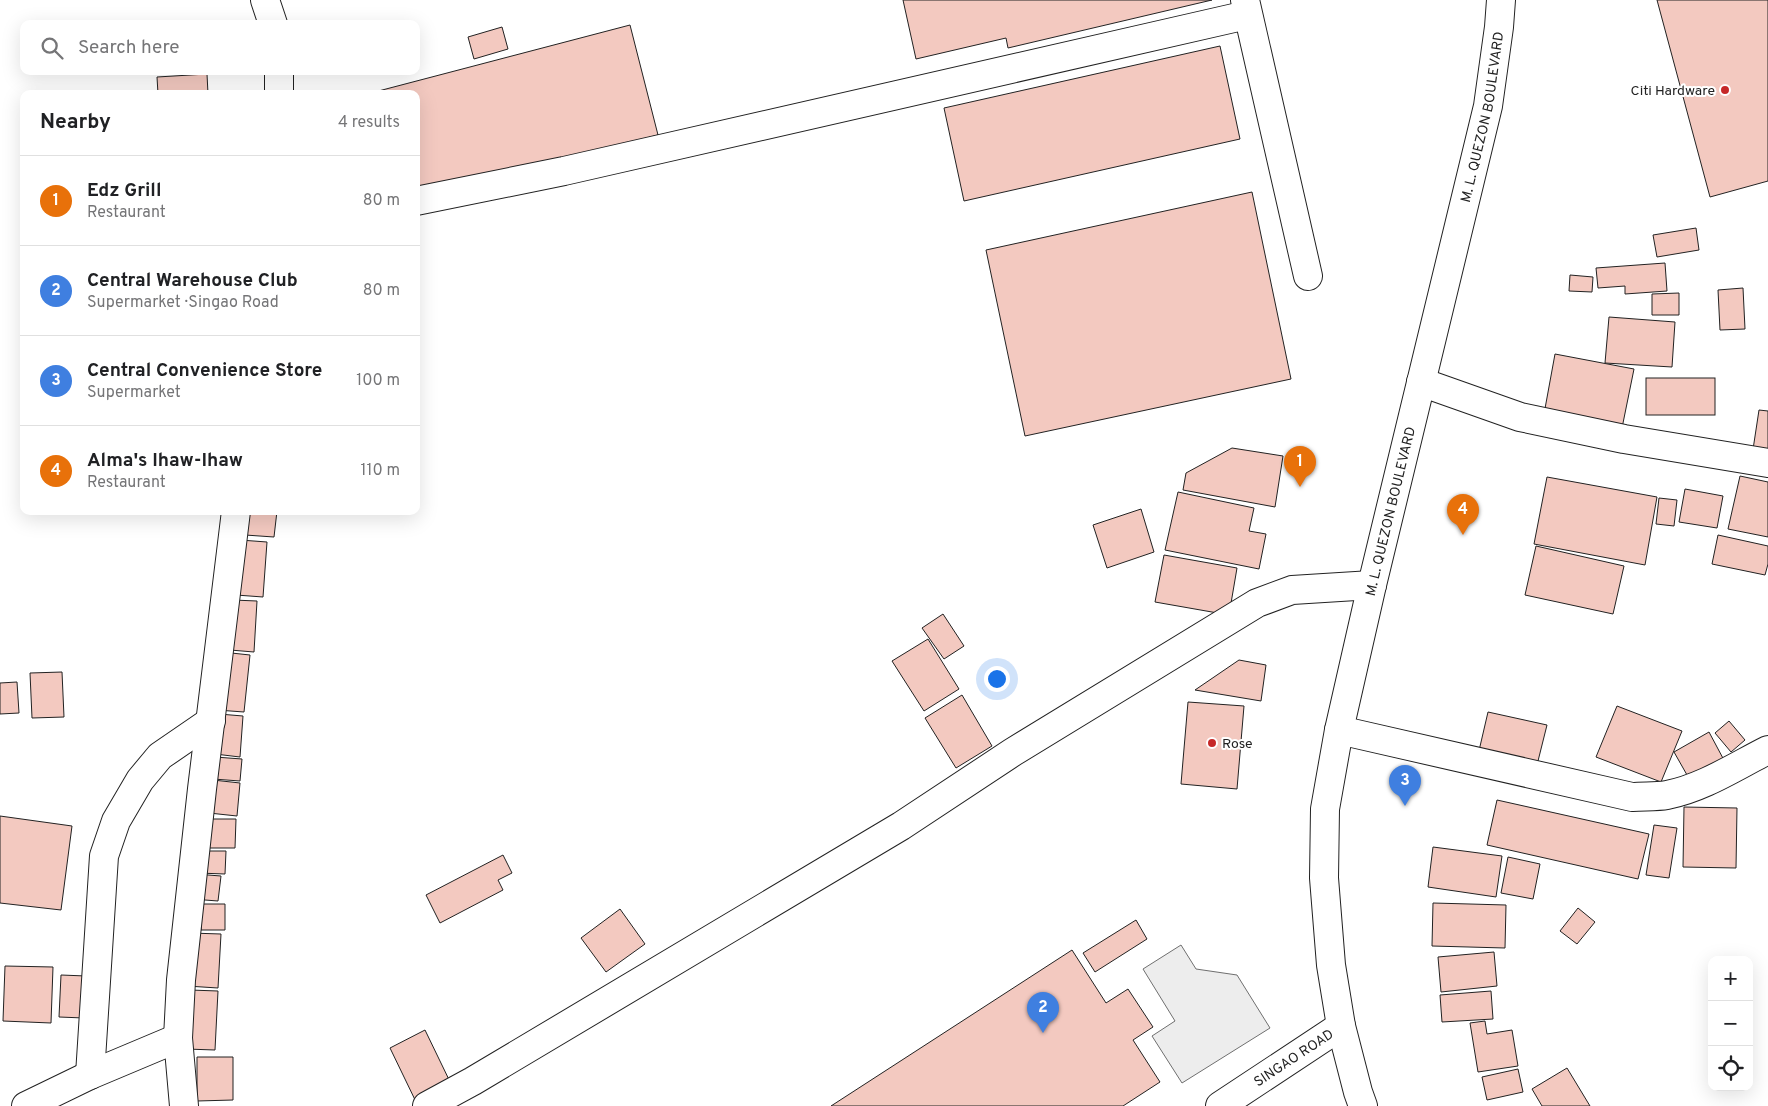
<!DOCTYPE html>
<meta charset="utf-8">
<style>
:root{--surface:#fff;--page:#f6f6f6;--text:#202124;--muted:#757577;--line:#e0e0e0;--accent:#0b8043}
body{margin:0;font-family:Overpass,sans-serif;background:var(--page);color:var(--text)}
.controls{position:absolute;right:15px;bottom:15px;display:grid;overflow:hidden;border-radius:10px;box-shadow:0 5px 20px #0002}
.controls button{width:45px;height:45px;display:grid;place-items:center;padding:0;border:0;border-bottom:1px solid var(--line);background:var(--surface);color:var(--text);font:25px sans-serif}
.you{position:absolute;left:996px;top:678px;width:18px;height:18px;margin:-12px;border:4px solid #fff;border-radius:50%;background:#1a73e8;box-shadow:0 0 0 8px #1a73e833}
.badge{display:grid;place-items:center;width:32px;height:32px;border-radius:50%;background:var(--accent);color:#fff;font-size:16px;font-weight:700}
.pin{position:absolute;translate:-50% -41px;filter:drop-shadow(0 1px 2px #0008)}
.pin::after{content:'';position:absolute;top:26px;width:18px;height:15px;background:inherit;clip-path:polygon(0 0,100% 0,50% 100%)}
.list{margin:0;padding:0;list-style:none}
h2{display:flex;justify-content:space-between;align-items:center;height:65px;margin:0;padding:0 20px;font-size:21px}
h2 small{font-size:16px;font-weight:400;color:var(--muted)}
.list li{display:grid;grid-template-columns:32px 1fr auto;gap:15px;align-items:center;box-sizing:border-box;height:90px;padding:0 20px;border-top:1px solid var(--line)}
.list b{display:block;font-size:19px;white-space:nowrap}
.list p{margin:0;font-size:16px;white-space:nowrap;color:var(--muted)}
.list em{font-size:16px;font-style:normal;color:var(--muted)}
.icon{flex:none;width:28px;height:28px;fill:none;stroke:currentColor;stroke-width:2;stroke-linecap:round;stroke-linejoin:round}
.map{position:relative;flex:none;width:1768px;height:1106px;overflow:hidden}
.search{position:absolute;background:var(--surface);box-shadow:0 5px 20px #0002;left:20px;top:20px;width:400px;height:55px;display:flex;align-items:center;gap:12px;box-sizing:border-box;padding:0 18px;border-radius:10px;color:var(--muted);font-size:19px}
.panel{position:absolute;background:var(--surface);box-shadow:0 5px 20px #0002;left:20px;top:90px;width:400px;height:425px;border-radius:10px}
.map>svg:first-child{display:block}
.parking{fill:#ededed;stroke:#6f6f6f}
.building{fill:#f3c9c0;stroke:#222}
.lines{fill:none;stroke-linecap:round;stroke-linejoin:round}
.minor-casing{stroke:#222;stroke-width:30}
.highway-casing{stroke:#222;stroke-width:30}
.minor{stroke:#fff;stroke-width:28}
.highway{stroke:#fff;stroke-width:28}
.poi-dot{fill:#c62828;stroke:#fff;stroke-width:2}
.labels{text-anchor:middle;stroke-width:4;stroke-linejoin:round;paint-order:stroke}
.poi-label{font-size:14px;fill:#222;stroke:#fff;text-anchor:end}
.street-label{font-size:14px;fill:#222;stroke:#fff}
</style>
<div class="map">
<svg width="1768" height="1106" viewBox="0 0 1768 1106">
<rect width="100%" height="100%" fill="#fff"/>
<polygon class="parking" points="1181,945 1196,969 1237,975 1270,1028 1182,1083 1152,1036 1175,1021 1143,969"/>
<g class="building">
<polygon points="903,0 1212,0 1008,48 1006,38 916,59"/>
<polygon points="1657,0 1768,0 1768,181 1710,197"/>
<polygon points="630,25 658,135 416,198 416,94 367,94"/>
<polygon points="502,27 508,49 474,59 468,37"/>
<polygon points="1220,46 1240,139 964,201 944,108"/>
<polygon points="207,74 208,94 158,94 157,77"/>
<polygon points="1252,192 1291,379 1025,436 986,250"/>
<polygon points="1696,228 1699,250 1657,257 1653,235"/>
<polygon points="1665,263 1667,291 1625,294 1625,286 1598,288 1596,268"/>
<polygon points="1570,275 1593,277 1592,292 1569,291"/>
<polygon points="1743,288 1745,329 1720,330 1718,290"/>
<polygon points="1679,293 1679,315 1652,315 1652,294"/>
<polygon points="1609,317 1675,322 1672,367 1605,363"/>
<polygon points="1555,354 1634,369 1622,428 1544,414"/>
<rect x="1646" y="378" width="69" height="37"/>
<polygon points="1759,410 1768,411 1768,459 1752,456"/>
<polygon points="1232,448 1283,456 1275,507 1183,490 1186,473"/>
<polygon points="1740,476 1768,482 1768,537 1728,529"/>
<polygon points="1547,477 1657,497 1645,565 1534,544"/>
<polygon points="1685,489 1723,496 1717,528 1679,522"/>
<polygon points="1178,492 1254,508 1249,531 1266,534 1259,569 1165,550"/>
<polygon points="1659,498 1677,500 1674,526 1656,524"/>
<polygon points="1141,509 1154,552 1107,568 1093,525"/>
<polygon points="246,511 277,511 274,537 245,535"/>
<polygon points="1718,535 1768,546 1768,564 1765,575 1712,564"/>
<polygon points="240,540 267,542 263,597 236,595"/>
<polygon points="1536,546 1624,566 1613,614 1525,595"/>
<polygon points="1164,555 1237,568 1229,615 1155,602"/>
<polygon points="233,600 257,601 254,652 230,650"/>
<polygon points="943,614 964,646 944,659 922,628"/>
<polygon points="928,639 959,689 924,711 892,661"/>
<polygon points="222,652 250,655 244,712 217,710"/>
<polygon points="1239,660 1266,665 1261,701 1195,690"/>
<polygon points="62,672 64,717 32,718 30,673"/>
<polygon points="17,682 19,713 0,714 0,683"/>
<polygon points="962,695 992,746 956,768 925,718"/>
<polygon points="1188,702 1244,706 1237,789 1181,784"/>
<polygon points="1617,706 1682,731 1661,782 1596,757"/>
<polygon points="1488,712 1547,725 1536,769 1478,755"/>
<polygon points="219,714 243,716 240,757 215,754"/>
<polygon points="1729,721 1745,740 1731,752 1715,733"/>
<polygon points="1709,732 1725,762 1691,782 1674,752"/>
<polygon points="215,757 242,759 240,781 213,779"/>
<polygon points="213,780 240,783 237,816 209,813"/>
<polygon points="1497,800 1649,834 1638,879 1487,845"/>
<polygon points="1684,807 1737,808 1736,868 1683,867"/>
<polygon points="0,816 72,826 61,910 0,903"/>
<polygon points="208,819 236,819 235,848 207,848"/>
<polygon points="1654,825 1677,828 1669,878 1646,875"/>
<polygon points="1433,847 1502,856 1496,897 1428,887"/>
<polygon points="199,851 226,851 225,874 198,873"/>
<polygon points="503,855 512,873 498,880 503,890 440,923 426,895"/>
<polygon points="1508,857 1540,864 1533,899 1501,893"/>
<polygon points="195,874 221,876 218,901 192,899"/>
<polygon points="1433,903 1506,905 1505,948 1432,946"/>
<polygon points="202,904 225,904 225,930 201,930"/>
<polygon points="1578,908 1595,922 1577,944 1560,931"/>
<polygon points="620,909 645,944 606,972 581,938"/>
<polygon points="1136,920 1147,939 1095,972 1083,953"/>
<polygon points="190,933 221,934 218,988 187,986"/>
<polygon points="1072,950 1106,1003 1128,989 1153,1027 1133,1040 1160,1082 1123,1106 831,1106"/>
<polygon points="1494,952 1497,986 1441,992 1438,957"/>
<polygon points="5,966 53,967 51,1023 3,1021"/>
<polygon points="61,975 86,976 84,1018 59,1017"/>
<polygon points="190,990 218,991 215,1050 186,1049"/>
<polygon points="1491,991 1493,1019 1442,1022 1440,995"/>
<polygon points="1485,1021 1487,1034 1512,1030 1518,1066 1478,1072 1470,1023"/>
<polygon points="425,1030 454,1090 418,1106 390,1048"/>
<polygon points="197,1057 233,1057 233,1100 197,1101"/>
<polygon points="1567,1068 1590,1106 1542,1106 1532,1089"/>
<polygon points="1518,1069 1523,1092 1487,1100 1482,1077"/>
</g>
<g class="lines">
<g class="minor-casing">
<g id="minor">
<polyline points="265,0 273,24"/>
<polyline points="1245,0 1308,276"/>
<polyline points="279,71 279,94"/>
<polyline points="416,201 564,171 1247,15"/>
<polyline points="1421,382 1520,417 1624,439 1768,463"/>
<path d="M1339 730 1632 797C1644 796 1656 797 1667 795 1703 788 1736 766 1768 750"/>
<polyline points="90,1075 104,856 116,821 140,780 160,756 211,721"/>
<polyline points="26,1106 90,1075 178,1038"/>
<polyline points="184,1106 178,1038 181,980 202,789 236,511"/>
<polyline points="427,1106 473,1081 901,826 1013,752 1257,603 1292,590 1372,585"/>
<path id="s1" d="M1220 1106 1341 1026"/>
</g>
</g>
<g class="highway-casing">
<g id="highway">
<path id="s2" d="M1363 1106 1358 1092 1341 1026 1331 965 1324 878 1325 809 1339 730 1372 585 1488 106 1499 27 1501 0"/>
</g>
</g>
<use href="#minor" class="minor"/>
<use href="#highway" class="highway"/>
</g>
<g class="poi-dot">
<circle cx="1725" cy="90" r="5"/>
<circle cx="1212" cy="743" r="5"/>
</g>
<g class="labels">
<g class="poi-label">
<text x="1715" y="95">Citi Hardware</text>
<text x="1222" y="748" text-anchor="start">Rose</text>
</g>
<g class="street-label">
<text dy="5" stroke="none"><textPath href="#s2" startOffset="1011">M. L. QUEZON BOULEVARD</textPath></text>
<text dy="5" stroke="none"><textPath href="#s2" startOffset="606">M. L. QUEZON BOULEVARD</textPath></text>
<text dy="5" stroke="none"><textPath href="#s1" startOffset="88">SINGAO ROAD</textPath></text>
</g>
</g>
</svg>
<div class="controls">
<button>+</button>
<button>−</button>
<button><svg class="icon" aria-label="locate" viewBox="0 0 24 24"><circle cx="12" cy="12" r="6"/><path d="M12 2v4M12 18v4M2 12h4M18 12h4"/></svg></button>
</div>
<div class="you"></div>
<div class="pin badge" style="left:1300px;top:487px;background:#e8710a">1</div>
<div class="pin badge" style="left:1043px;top:1033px;background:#3f7fe0">2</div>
<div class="pin badge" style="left:1405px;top:806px;background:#3f7fe0">3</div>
<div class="pin badge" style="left:1463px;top:535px;background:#e8710a">4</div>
<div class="search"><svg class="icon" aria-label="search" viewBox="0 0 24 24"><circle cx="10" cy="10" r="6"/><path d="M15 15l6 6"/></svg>Search here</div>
<section class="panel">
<h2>Nearby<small>4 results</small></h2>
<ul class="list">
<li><span class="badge" style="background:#e8710a">1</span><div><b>Edz Grill</b><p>Restaurant</p></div><em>80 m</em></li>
<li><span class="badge" style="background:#3f7fe0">2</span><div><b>Central Warehouse Club</b><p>Supermarket · Singao Road</p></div><em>80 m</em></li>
<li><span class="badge" style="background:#3f7fe0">3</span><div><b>Central Convenience Store</b><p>Supermarket</p></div><em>100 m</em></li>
<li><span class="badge" style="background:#e8710a">4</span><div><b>Alma's Ihaw-Ihaw</b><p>Restaurant</p></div><em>110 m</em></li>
</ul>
</section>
</div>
